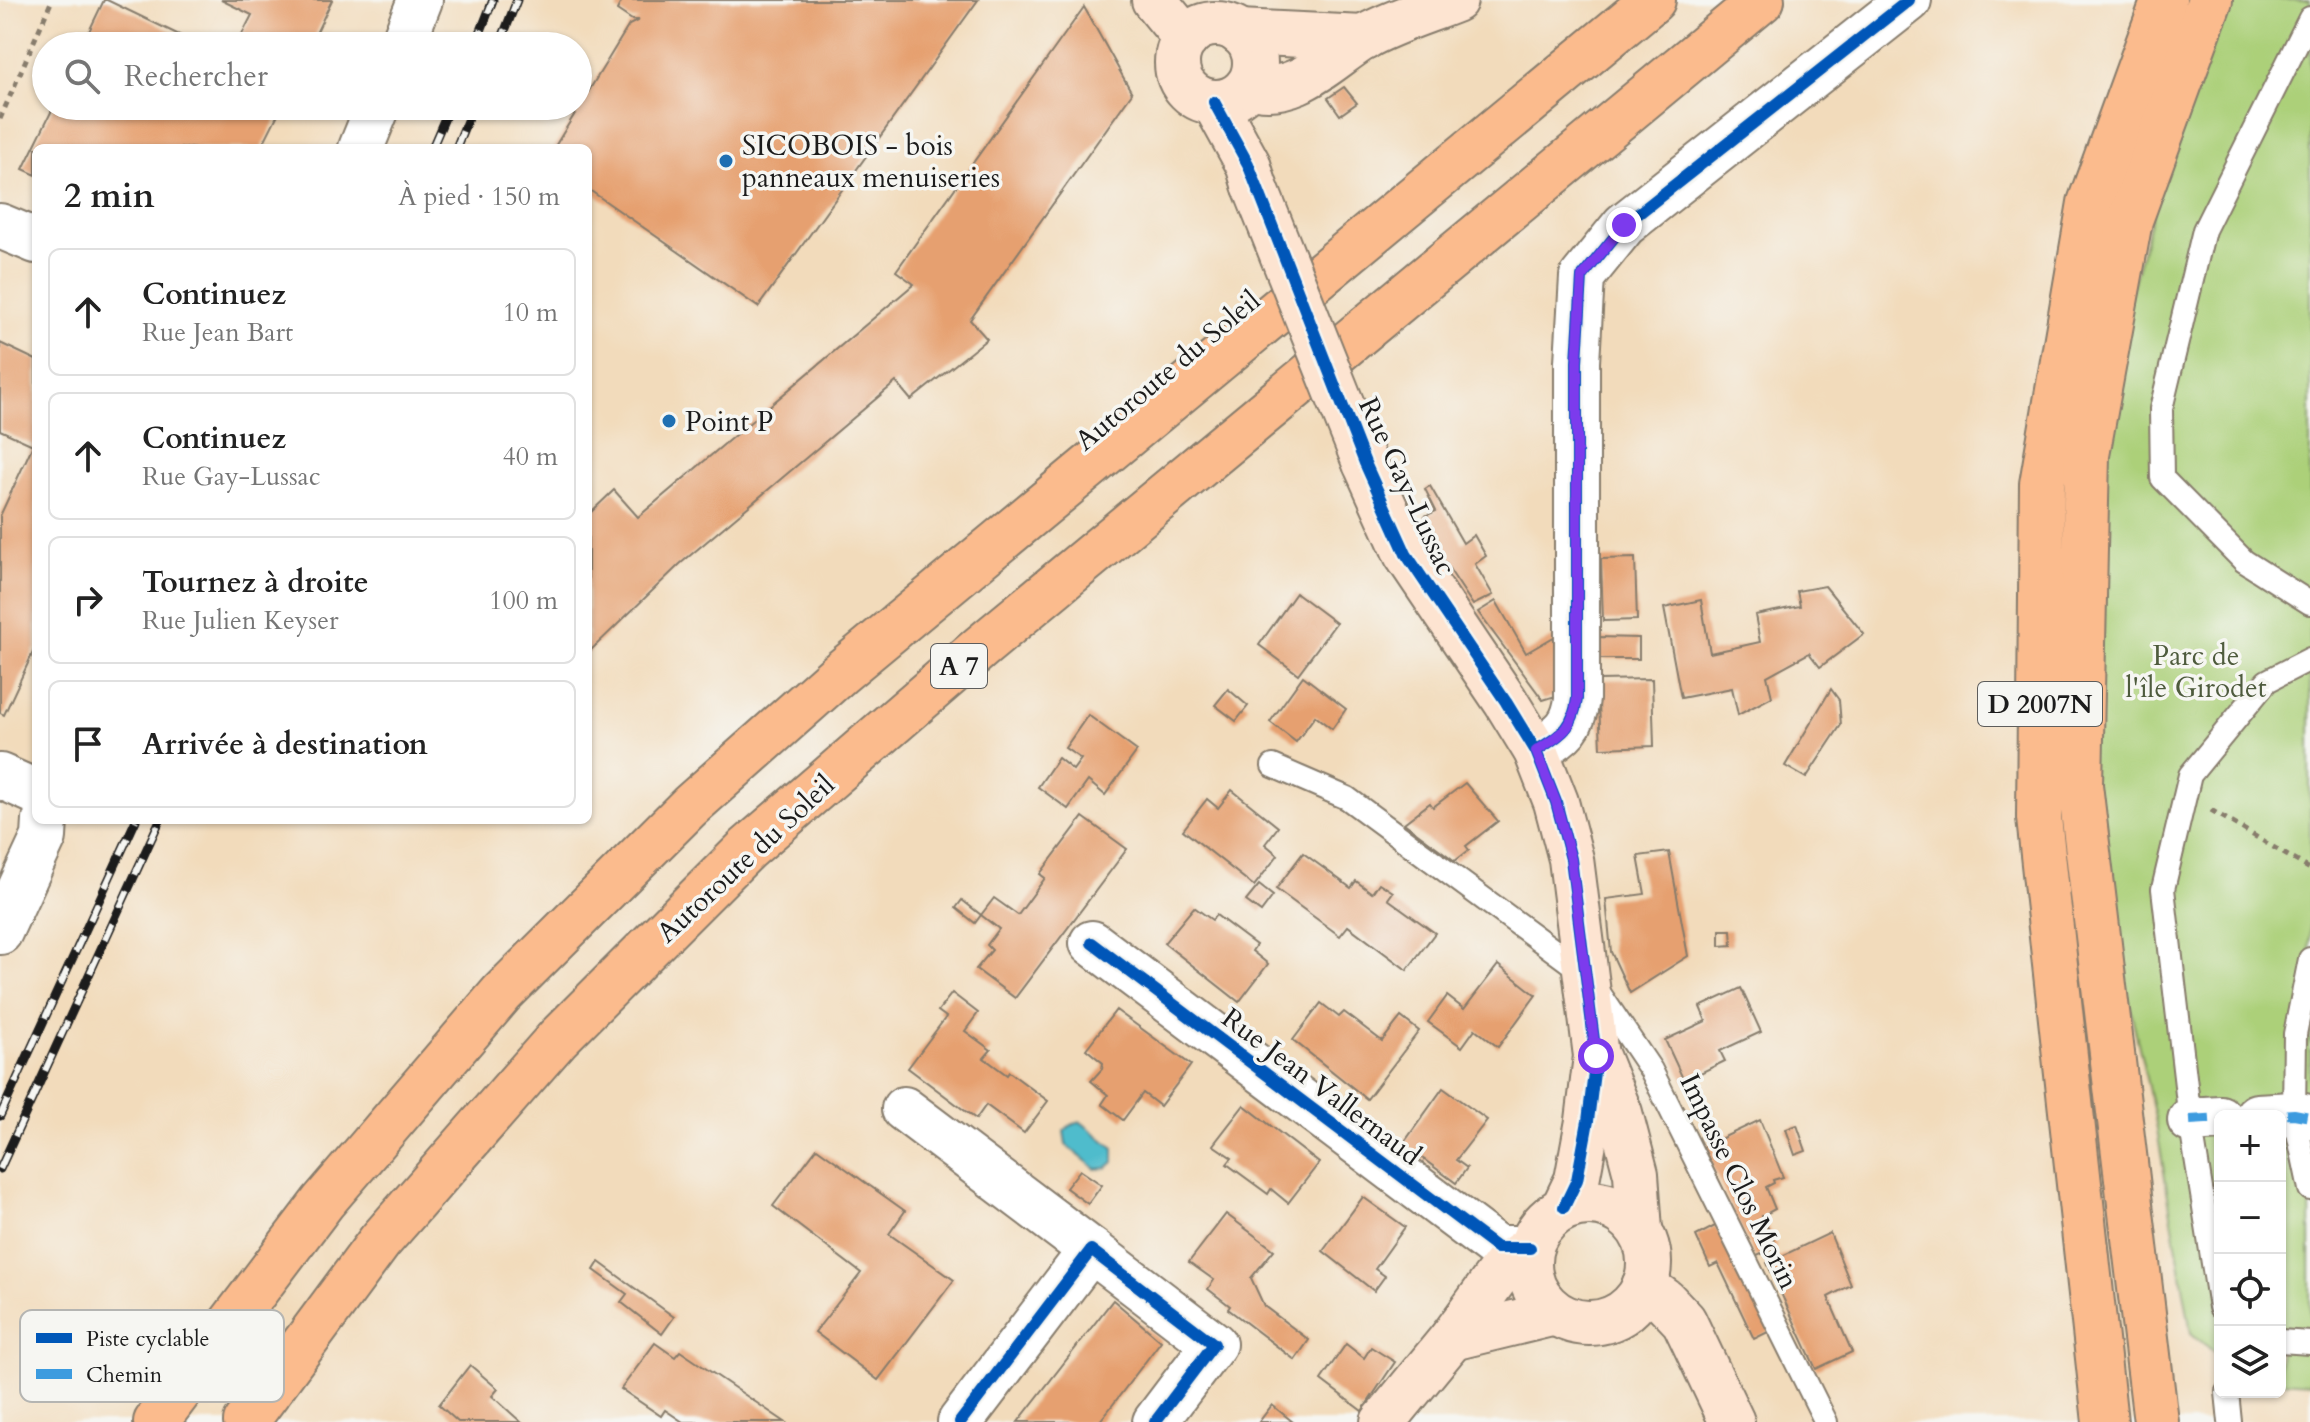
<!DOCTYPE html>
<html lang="fr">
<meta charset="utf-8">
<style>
:root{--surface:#fff;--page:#f6f6f6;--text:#222;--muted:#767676;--line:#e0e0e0}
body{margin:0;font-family:Cardo,serif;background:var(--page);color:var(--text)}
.controls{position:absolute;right:24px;bottom:24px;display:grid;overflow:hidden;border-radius:12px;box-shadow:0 2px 6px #0004}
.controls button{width:72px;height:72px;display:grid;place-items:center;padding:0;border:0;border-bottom:2px solid var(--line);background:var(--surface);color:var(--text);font:40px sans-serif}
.stop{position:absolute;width:24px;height:24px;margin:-18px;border:6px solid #7c3aed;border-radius:50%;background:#fff}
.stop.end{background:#7c3aed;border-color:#fff;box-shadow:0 2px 8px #0008}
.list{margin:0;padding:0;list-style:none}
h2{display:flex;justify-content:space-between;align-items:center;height:104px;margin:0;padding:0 32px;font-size:34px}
h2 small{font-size:26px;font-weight:400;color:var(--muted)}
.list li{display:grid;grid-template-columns:52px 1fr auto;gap:24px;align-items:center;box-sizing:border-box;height:128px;margin:0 16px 16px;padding:0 16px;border:2px solid var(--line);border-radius:12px}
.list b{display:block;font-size:30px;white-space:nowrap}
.list p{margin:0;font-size:26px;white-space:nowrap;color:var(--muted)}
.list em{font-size:26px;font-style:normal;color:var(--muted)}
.icon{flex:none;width:44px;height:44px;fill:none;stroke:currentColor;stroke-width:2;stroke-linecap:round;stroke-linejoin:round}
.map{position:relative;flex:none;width:2310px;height:1422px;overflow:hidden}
.search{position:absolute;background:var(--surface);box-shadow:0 2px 6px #0004;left:32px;top:32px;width:560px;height:88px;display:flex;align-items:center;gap:20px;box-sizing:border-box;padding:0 28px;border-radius:44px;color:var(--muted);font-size:30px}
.panel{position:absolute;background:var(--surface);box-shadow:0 2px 6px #0004;left:32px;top:144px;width:560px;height:680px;border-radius:12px}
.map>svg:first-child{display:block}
.green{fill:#acd079;stroke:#64764a;stroke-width:2}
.water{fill:#50bccc;stroke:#366c74;stroke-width:2}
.building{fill:#e6a070}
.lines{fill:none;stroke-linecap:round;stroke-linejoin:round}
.lane-casing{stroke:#877c6c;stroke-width:26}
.street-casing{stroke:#877c6c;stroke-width:48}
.secondary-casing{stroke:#877c6c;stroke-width:48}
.primary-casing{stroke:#877c6c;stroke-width:48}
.highway-casing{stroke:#877c6c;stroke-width:48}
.path{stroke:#877c6c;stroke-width:5;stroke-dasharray:6 6;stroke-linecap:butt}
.lane{stroke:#fff;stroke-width:22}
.street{stroke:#fff;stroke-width:44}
.secondary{stroke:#fde4d1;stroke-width:44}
.primary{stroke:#fbbb8d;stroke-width:44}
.highway{stroke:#fbbb8d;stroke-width:44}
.rail-casing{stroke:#1c1c1c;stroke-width:9}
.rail{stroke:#f6f6f2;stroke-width:6;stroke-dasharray:18;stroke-linecap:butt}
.secondary-bridge-casing{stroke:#877c6c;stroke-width:48;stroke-linecap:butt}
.secondary-bridge{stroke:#fde4d1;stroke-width:44}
.quiet{stroke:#3c9bdf;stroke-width:10;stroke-dasharray:20 10;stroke-linecap:butt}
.cycleway-casing{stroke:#f6f6f2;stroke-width:17}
.cycleway{stroke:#0057b8;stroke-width:12}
.route{stroke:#7c3aed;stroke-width:10}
.poi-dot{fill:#1f6fb2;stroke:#f6f6f2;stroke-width:3}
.labels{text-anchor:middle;stroke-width:7;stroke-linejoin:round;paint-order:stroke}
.shield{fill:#f6f6f2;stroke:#5d5d5c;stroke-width:2}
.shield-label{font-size:26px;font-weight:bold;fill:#1c1c1c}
.poi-label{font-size:28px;fill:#1c1c1c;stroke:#f6f6f2;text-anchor:start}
.street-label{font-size:28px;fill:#1c1c1c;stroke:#f6f6f2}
.park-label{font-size:28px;fill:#4e5b3d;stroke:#f6f6f2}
.key{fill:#f6f6f2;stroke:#b5b5b2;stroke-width:2}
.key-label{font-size:22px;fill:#1c1c1c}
</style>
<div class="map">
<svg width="2310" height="1422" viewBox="0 0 2310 1422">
<rect width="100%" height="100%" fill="#f6f6f2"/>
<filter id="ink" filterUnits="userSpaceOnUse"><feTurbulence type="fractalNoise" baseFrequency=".0125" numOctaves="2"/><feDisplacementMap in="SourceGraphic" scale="16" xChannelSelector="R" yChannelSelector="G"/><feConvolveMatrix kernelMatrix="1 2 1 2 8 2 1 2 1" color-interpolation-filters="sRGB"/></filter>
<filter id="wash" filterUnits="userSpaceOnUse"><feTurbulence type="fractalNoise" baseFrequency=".006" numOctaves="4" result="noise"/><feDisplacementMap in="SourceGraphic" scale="32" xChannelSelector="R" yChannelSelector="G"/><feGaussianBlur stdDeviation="1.8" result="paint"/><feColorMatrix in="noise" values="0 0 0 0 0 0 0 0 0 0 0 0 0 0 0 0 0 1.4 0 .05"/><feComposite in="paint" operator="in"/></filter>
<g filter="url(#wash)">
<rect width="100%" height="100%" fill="#f2dbbb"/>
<polygon class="green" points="2210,0 2310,0 2310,1383 2280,1381 2280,1116 2220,1116 2220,1357 2191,1333 2155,1118 2080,785 2087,455"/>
<polygon class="water" points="1081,1122 1114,1148 1114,1162 1107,1168 1096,1169 1066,1145 1064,1131 1071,1125"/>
<g id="blocks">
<g class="building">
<polygon points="104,0 107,0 202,46 82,46"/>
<polygon points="221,0 332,0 310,46 236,46 252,15"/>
<polygon points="622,0 978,0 758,307 588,189 588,148 554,148 629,25 639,20 632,20 617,10"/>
<polygon points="1084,7 1132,93 970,320 987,339 911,400 896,382 680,564 588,653 588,515 614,490 638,517 914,284 896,271"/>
<polygon points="1344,87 1357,103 1340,115 1328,98"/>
<polygon points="54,106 282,106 261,148 36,148 36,175 23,169"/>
<polygon points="0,343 36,360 36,646 4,715 0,713 0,516 33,445 0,430"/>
<polygon points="1430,486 1463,543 1474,535 1486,556 1475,564 1493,595 1473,605 1428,537 1434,532 1425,516 1436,511 1425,489"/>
<polygon points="1635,558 1637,620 1603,621 1601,559"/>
<polygon points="1825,586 1864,634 1820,667 1809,653 1767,676 1772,697 1738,715 1732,688 1681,698 1664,608 1701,600 1710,653 1760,642 1755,615 1800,606 1797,591"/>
<polygon points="1296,593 1336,623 1298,674 1259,645"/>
<polygon points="1496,601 1526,653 1559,634 1562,694 1543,700 1478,612"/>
<polygon points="1597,637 1639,638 1639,659 1598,659"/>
<polygon points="1303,676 1346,709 1332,729 1315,716 1296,742 1270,722"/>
<polygon points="1652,679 1654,746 1601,748 1598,680"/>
<polygon points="1228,689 1248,706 1236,721 1215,705"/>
<polygon points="1831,689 1839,700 1841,725 1806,778 1785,766"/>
<polygon points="1088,715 1137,751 1105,795 1088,781 1068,809 1038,787 1058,758 1073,770 1081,759 1065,748"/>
<polygon points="1465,783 1498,821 1466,846 1469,850 1455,861 1404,823 1430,803 1433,807"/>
<polygon points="1232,790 1278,827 1265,844 1278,855 1254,886 1183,830 1207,799 1218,808"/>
<polygon points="1083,817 1127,849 1015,998 976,969 992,950 987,945 999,929 981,915 994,898 1018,915 1045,878 1040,874"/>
<polygon points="1669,852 1688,956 1630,993 1611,952 1606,899 1645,894 1638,856"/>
<polygon points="1303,853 1351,888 1356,881 1372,893 1379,883 1393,892 1388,899 1435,933 1407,970 1348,926 1340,936 1276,889"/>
<polygon points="1259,885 1273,896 1261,912 1246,901"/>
<polygon points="962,900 981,915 975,923 956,908"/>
<polygon points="1194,907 1212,920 1216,915 1256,945 1252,951 1268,964 1239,1002 1164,943"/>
<polygon points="1720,930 1731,930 1732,945 1720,946"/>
<polygon points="1498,965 1536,995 1498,1047 1475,1029 1462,1047 1428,1022 1447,996 1464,1009"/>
<polygon points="1741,988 1761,1032 1720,1051 1725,1061 1684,1081 1665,1040 1706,1021 1700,1007"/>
<polygon points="952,993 978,1013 965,1031 991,1050 984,1058 1007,1075 1009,1072 1048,1101 1024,1133 986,1105 976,1119 908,1068 946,1017 938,1011"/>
<polygon points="1321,1003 1339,1017 1344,1012 1382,1041 1401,1017 1419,1031 1367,1099 1293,1040"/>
<polygon points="1116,1010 1191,1065 1160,1106 1143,1093 1123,1120 1102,1104 1108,1095 1091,1081 1102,1069 1103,1063 1086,1049"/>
<polygon points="1443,1088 1487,1120 1456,1160 1467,1168 1456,1183 1403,1144"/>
<polygon points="1244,1105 1319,1163 1288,1203 1271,1189 1268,1194 1227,1164 1232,1158 1213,1145"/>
<polygon points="1760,1120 1783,1177 1773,1180 1774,1183 1766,1187 1775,1209 1762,1216 1777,1247 1755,1257 1703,1147"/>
<polygon points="1797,1125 1806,1151 1795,1155 1786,1129"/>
<polygon points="817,1148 905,1211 889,1234 954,1280 878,1380 815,1332 861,1273 773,1206"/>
<polygon points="1080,1170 1102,1185 1088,1204 1066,1188"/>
<polygon points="1363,1197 1405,1227 1375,1269 1385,1276 1374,1291 1323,1251"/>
<polygon points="1226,1214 1274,1250 1251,1278 1264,1306 1309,1340 1295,1360 1228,1309 1230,1306 1208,1289 1214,1280 1189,1262"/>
<polygon points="1715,1226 1734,1255 1770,1331 1754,1339 1718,1263 1710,1267 1696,1236"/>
<polygon points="1830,1233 1851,1285 1828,1297 1852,1352 1816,1369 1767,1263"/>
<polygon points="599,1262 674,1317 662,1334 621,1302 627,1294 594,1270"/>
<polygon points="1113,1300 1161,1341 1111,1407 1099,1422 1018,1422"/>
<polygon points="655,1343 675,1357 680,1351 785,1422 683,1422 665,1410 661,1416 621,1389"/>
<polygon points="1346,1344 1364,1358 1371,1347 1395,1362 1362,1411 1321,1380"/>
<polygon points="470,1365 498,1389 492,1396 521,1422 458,1422 439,1405"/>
<polygon points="1272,1405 1293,1422 1259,1422"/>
</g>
</g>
</g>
<g filter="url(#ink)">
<use href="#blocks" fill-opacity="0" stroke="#877c6c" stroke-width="2"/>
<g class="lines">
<g class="lane-casing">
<g id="lane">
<polyline points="2310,18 2204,230 2161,409 2162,478 2244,561 2310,603"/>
<polyline points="1273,766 1347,798 1587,975 1651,1070 1826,1422"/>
<polyline points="2310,959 2295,1034 2294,1114 2310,1189"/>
<polyline points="2220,1307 2190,1120 2163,889 2190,775 2267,681 2310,659"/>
<polyline points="2280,1341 2310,1343"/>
<polyline points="2227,1392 2230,1422"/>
</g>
</g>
<g class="street-casing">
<g id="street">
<polyline points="402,46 420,0"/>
<polyline points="361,148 378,106"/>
<polyline points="0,226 36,241"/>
<path d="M1536 751C1560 735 1573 730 1577 699V362L1582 277 1624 225 1909 0"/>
<polyline points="0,776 36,792"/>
<polyline points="0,932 44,837 45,820"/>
<polyline points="1092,943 1497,1248 1530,1248"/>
<polyline points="904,1109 1091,1250"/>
<polyline points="2257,1116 2294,1114 2310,1117"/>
<polyline points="2190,1120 2220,1118"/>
<polyline points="960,1422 1091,1250 1214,1344 1155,1422"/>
</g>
</g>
<g class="secondary-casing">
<g id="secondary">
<polyline points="1154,0 1186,39"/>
<circle cx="1216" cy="63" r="39"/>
<polyline points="1239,32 1364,38"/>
<path d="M1249 85C1294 99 1328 60 1363 38 1391 22 1425 12 1455 0"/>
<polyline points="1214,102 1248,164 1254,184"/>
<polyline points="1365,463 1406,554 1506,702 1536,751 1556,802 1571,859 1596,1056 1588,1121 1577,1180 1564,1207"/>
<polyline points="1598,1059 1620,1113 1636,1174 1640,1230"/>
<circle cx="1589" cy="1263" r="60"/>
<polyline points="1644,1286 1665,1301 1684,1321 1732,1422"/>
<polyline points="1452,1338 1555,1313"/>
<polyline points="1383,1422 1452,1338 1505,1265 1530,1248"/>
</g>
</g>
<g class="primary-casing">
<g id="primary">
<polyline points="2105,1422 2039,818 2042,484 2090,203 2164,0"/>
<polyline points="2156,1422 2080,785 2087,455 2130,220 2210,0"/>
</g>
</g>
<g class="highway-casing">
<g id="highway">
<polyline points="156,1422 323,1202 502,993 690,806 840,673 1653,0"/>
<polyline points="246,1422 380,1241 558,1038 747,849 981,647 1762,0"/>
</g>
</g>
<g class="path">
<polyline points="0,119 52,0"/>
<polyline points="2211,810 2310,869"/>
</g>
<use href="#lane" class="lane"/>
<use href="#street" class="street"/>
<use href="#secondary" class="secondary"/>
<use href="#primary" class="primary"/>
<use href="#highway" class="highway"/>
<g class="rail-casing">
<g id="rail">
<polyline points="475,46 493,0"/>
<polyline points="499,46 517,0"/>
<polyline points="432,148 450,106"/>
<polyline points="456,148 473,106"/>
<polyline points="0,1116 136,820"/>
<polyline points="0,1169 160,820"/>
</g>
</g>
<use href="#rail" class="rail"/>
<g class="secondary-bridge-casing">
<polyline id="secondary-bridge" points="1254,184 1365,463"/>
</g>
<use href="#secondary-bridge" class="secondary-bridge"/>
<g class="quiet">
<polyline points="2257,1116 2294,1114 2310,1117"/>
<polyline points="2190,1120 2220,1118"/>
</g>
<g class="cycleway-casing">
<g id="cycleway">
<polyline points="1214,102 1248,164 1365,463 1406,554 1506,702 1536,751 1556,802 1571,859 1596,1056 1588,1121 1577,1180 1564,1207"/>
<path d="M1536 751C1560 735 1573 730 1577 699V362L1582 277 1624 225 1909 0"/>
<polyline points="1092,943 1497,1248 1530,1248"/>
<polyline points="960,1422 1091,1250 1214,1344 1155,1422"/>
</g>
</g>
<use href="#cycleway" class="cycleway"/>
</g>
</g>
<g class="lines" filter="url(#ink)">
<path class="route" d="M1596 1056 1571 859 1556 802 1536 751C1561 735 1573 730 1577 699V362L1582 277 1624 225"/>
</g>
<g class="poi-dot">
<circle cx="726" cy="161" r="8"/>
<circle cx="669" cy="421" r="8"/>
</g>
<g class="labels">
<g class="shield">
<rect x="931" y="644" width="56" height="44" rx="6"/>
<rect x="1978" y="682" width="124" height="44" rx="6"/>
</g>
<g class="shield-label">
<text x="959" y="675">A 7</text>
<text x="2040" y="713">D 2007N</text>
</g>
<g class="poi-label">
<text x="742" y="155">SICOBOIS - bois<tspan x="742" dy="32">panneaux menuiseries</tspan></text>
<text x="685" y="431">Point P</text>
</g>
<g class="street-label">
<text transform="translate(1167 370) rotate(-40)" y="10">Autoroute du Soleil</text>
<text transform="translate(1408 486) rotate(65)" y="10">Rue Gay-Lussac</text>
<text transform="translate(745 858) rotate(-43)" y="10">Autoroute du Soleil</text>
<text transform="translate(1322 1086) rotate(37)" y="10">Rue Jean Vallernaud</text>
<text transform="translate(1740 1181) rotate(64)" y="10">Impasse Clos Morin</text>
</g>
<g class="park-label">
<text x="2196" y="665">Parc de<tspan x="2196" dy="32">l'île Girodet</tspan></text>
</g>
</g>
<rect x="20" y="1310" width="264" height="92" rx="12" class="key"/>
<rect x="36" y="1333" width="36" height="10" fill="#0057b8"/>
<rect x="36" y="1369" width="36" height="10" fill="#3c9bdf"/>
<g class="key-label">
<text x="86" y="1346">Piste cyclable</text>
<text x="86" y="1382">Chemin</text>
</g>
</svg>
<div class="controls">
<button>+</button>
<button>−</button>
<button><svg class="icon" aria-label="locate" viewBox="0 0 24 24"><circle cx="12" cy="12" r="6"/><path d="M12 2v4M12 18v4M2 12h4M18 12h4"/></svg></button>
<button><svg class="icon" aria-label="layers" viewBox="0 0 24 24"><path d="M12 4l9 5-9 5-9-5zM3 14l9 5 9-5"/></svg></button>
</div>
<div class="stop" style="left:1596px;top:1056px"></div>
<div class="stop end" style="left:1624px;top:225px"></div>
<div class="search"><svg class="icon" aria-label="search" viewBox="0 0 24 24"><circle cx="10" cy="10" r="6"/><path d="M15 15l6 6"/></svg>Rechercher</div>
<section class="panel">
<h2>2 min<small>À pied · 150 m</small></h2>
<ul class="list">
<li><svg class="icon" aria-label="ahead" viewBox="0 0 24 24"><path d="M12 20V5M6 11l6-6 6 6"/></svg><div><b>Continuez</b><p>Rue Jean Bart</p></div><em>10 m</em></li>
<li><svg class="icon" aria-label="ahead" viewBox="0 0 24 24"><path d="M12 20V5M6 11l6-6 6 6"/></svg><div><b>Continuez</b><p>Rue Gay-Lussac</p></div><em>40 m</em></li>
<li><svg class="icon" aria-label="right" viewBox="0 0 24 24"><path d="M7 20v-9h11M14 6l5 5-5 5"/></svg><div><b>Tournez à droite</b><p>Rue Julien Keyser</p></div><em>100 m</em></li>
<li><svg class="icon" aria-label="arrive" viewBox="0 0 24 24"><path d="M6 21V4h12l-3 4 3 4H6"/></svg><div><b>Arrivée à destination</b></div></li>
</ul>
</section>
</div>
